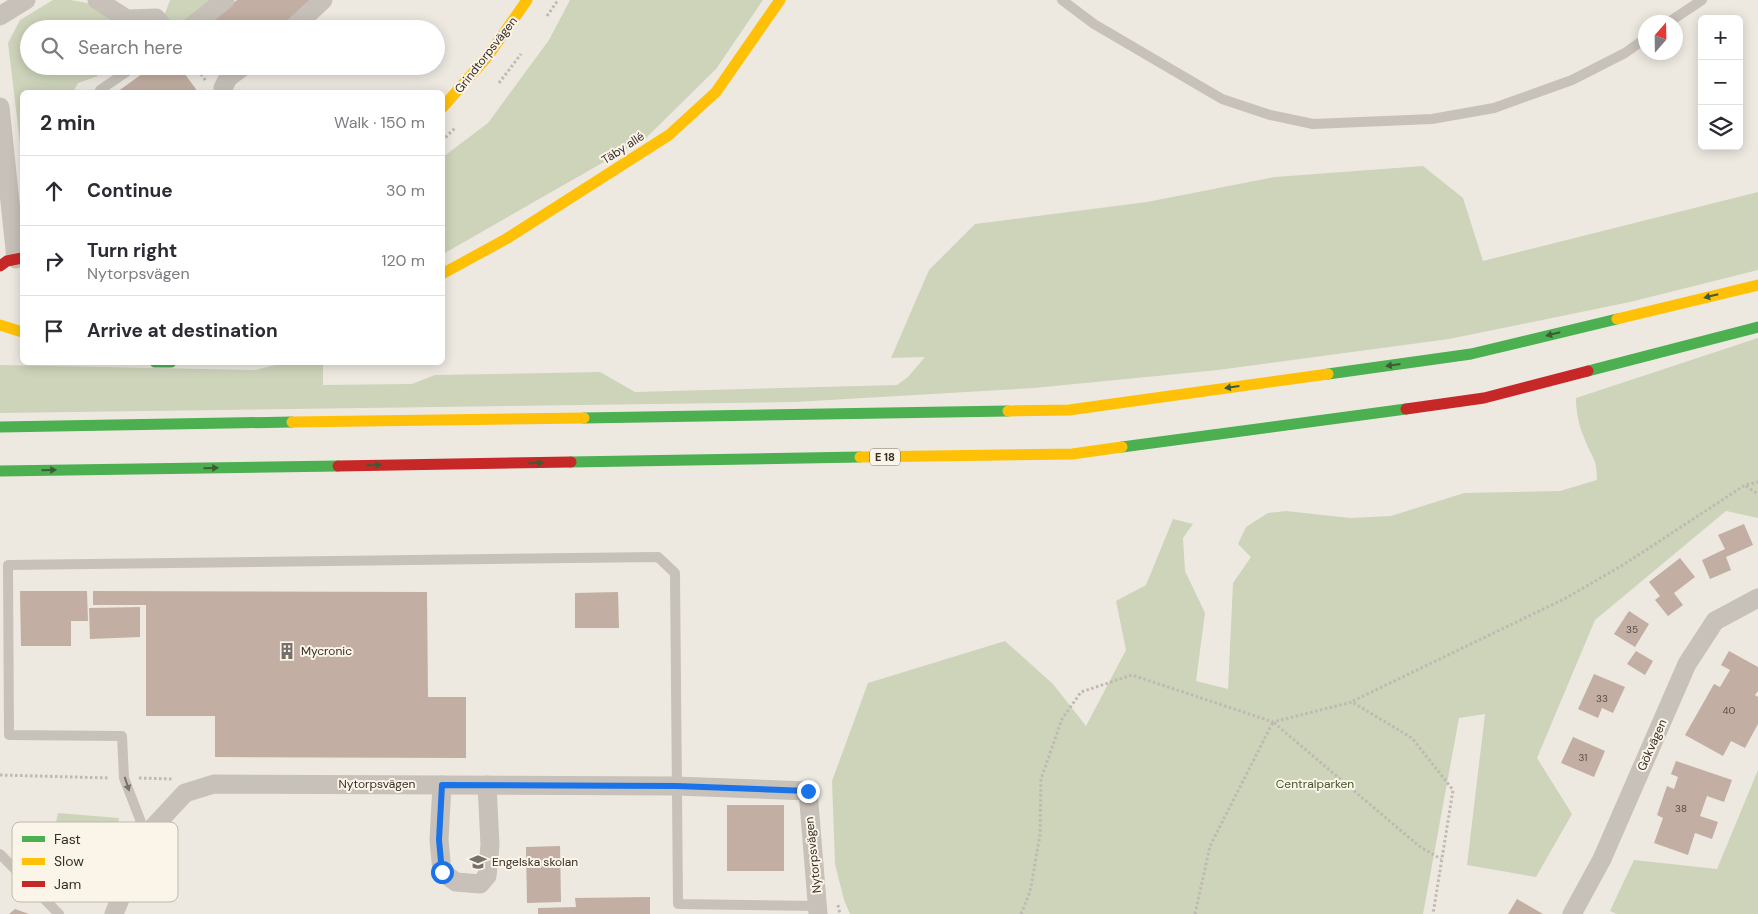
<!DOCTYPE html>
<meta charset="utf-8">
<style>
:root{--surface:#fff;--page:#f2f2f3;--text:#2b2b33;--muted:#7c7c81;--line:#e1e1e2}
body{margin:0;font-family:"DM Sans",sans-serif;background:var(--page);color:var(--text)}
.controls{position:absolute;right:15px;top:15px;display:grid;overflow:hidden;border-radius:8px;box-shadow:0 2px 12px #0003}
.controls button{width:45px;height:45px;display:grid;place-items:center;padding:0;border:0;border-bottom:1px solid var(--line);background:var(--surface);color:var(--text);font:25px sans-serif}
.compass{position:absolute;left:1638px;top:15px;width:45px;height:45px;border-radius:50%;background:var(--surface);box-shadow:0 2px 12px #0003;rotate:20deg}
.stop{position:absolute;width:15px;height:15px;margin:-11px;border:4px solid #1a73e8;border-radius:50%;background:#fff}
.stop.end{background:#1a73e8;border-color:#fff;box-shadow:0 1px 5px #0008}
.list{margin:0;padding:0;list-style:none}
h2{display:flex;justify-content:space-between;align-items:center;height:65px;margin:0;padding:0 20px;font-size:21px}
h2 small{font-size:16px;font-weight:400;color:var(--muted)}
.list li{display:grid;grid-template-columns:32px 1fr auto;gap:15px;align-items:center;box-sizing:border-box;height:70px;padding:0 20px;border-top:1px solid var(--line)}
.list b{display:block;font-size:19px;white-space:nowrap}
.list p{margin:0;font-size:16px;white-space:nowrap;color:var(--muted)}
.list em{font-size:16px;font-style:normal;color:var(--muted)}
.icon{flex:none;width:28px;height:28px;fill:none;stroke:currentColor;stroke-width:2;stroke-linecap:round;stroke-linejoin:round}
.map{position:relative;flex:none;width:1758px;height:914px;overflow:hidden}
.search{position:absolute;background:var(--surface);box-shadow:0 2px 12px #0003;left:20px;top:20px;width:425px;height:55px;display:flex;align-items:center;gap:12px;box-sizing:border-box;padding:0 18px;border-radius:28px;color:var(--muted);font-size:19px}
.panel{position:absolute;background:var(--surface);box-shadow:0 2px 12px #0003;left:20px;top:90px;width:425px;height:275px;border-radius:8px}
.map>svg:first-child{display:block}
.green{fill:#cdd4ba}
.building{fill:#c2aea2}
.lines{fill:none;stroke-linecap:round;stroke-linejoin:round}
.path{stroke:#bfb9b2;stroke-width:3;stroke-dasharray:2.5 2.5;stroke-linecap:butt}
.lane{stroke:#c7c1b9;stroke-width:10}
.street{stroke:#c7c1b9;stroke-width:19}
.fast{stroke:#4caf50;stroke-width:11}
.slow{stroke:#ffc107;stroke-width:11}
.jam{stroke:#c62828;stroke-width:11}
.oneway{fill:#3f5b36}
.oneway2{fill:#787069}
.route{stroke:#1a73e8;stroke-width:6}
.labels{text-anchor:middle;stroke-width:4;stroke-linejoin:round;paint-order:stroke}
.number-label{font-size:10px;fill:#5a4e46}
.shield{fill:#fbf4e8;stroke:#726962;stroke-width:1}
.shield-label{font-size:11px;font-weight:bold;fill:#382e28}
.street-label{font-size:12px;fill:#382e28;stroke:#fbf4e8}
.poi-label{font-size:12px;fill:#382e28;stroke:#fbf4e8;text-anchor:start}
.park-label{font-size:12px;fill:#43582a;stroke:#fbf4e8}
.key{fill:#fbf4e8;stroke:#c0b9ae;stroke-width:1}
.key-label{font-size:14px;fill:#382e28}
</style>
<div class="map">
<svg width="1758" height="914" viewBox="0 0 1758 914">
<rect width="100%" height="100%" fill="#ede9e1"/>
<g class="green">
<polygon points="53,0 70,0 133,11 149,29 29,29 29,66 92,66 98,76 78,83 73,92 22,92 22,159 8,43 20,20"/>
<polygon points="170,0 211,0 180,25 168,26 164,16"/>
<polygon points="570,0 763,0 716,69 646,138 443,254 443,157 488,123 549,40"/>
<polygon points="1423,166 1463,198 1483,261 1758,192 1758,270 1630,302 1449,339 1218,370 1034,388 795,402 0,413 0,365 255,370 283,363 323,363 323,385 412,384 435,375 600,372 635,392 897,385 908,377 925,357 891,358 929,270 975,224 1147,202 1275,177"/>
<path d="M1758 338V518L1726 511 1595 620 1537 758 1572 814 1536 877 1467 865 1485 714 1459 718 1423 914H850L844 900 835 864 832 781 868 683 1005 641 1053 684 1086 726 1126 650 1116 601 1146 585 1173 519 1193 524 1183 538 1185 571 1205 613 1196 681 1228 689 1233 583 1251 557 1238 544 1246 527 1268 513 1286 511 1350 518 1391 516 1464 493 1560 491 1597 480C1597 458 1592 458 1585 440 1579 426 1576 413 1576 398Z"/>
<polygon points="1758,770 1758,914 1617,914 1610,911 1634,860 1717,869"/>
<polygon points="58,813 119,818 114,858 99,895 44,878"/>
</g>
<g class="building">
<polygon points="237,0 310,0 278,29 202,29"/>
<polygon points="153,66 179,66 198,92 117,92"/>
<polygon points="218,66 230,66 222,72"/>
<polygon points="1744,524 1753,545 1726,557 1731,570 1710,579 1702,560 1725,549 1718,535"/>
<polygon points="1680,558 1695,577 1674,593 1683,605 1668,616 1655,600 1660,596 1649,582"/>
<polygon points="20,591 87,591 88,621 71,621 71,646 21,646"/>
<polygon points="93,591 427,592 428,697 466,697 466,758 215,757 215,716 146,716 146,605 93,605"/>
<polygon points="618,592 619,628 575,628 575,593"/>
<polygon points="140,607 140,637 90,639 89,608"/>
<polygon points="1629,611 1649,624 1635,647 1614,634"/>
<polygon points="1636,651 1653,661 1645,675 1627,664"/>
<polygon points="1729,651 1758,667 1758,691 1755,695 1758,697 1758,724 1745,748 1731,741 1723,756 1685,735 1714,684 1720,687 1730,670 1721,665"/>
<polygon points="1594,674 1625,687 1613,713 1602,708 1598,718 1578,709"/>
<polygon points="1573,737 1605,751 1594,777 1561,763"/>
<polygon points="1676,761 1732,780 1724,802 1707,796 1700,816 1718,822 1712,839 1695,833 1688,855 1654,843 1663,818 1657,815 1667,786 1674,789 1678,777 1671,774"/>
<rect x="727" y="805" width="57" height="66"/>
<polygon points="560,846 561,902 527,903 526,847"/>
<polygon points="650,897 650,914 538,914 538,908 576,907 575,898"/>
<polygon points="1517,899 1543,914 1508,914"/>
<polygon points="15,909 29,914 9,914"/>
</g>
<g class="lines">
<g class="path">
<polyline points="547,16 558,0"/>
<polyline points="195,66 206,81"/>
<polyline points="499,83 521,54"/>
<polyline points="442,141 456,127"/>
<polyline points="1746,486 1758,494"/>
<polyline points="1353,701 1564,599 1623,565 1745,485 1758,482"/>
<polyline points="0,775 110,778"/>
<polyline points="139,778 173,779"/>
<polyline points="838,905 840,914"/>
<polyline points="1021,914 1030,892 1040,835 1041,779 1062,719 1081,692 1132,675 1273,722 1352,702 1412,738 1453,790 1433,914"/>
<polyline points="1195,914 1210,846 1273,722 1419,846 1441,859"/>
</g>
<g class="lane">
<polyline points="1062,0 1094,24 1222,99 1270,115 1313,124 1432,119 1494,108 1572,80 1625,53 1646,38"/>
<polyline points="1669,22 1702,0"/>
<polyline points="100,90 135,66"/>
<polyline points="146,835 124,778 122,736 9,735 8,565 658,557 675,573 678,904 818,906"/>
<polyline points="0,854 59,914"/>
</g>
<g class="street">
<polyline points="97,0 127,19 156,18 165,29"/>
<polyline points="0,16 26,0"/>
<polyline points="188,29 225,0"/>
<polyline points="292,29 323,0"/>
<polyline points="224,92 223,88 228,78 244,66"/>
<polyline points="0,107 16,259"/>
<polyline points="442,785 439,840 442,872 456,882 480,884 487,876 490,845 487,785"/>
<polyline points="114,914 146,835 185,793 214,784 676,786 808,791 818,914"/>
<polyline points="1572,914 1602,859 1687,664 1715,621 1758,598"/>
</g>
<g class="fast">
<polyline points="155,362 171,362"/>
<polyline points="1588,371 1758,327"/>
<polyline points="1328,374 1471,354 1617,319"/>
<polyline points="584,418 1008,411"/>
<polyline points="0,427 292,422"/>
<polyline points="1122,447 1406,409"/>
<polyline points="571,462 860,457"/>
<polyline points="0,471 338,466"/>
</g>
<g class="slow">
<polyline points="442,108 488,56 527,0"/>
<polyline points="442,274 506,239 669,135 716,92 780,0"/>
<polyline points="1617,319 1758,285"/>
<polyline points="0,325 22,332"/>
<polyline points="1008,411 1069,410 1328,374"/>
<polyline points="292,422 584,418"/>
<polyline points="860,457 1072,454 1122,447"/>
</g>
<g class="jam">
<polyline points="0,266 7,261 22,258"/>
<polyline points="1406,409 1484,398 1588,371"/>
<polyline points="338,466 571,462"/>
</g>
</g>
<defs><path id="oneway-solid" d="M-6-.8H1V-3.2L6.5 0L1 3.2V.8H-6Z" transform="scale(1.25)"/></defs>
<g class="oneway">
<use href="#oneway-solid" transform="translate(1711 296) rotate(166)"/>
<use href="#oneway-solid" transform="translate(1553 334) rotate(166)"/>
<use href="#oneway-solid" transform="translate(1393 365) rotate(172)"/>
<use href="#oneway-solid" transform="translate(1232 387) rotate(172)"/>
<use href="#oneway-solid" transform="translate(536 463) rotate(-1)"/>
<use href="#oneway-solid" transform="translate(374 465) rotate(-1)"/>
<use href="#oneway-solid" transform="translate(211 468) rotate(-1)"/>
<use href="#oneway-solid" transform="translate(49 470) rotate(-1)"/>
</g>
<use class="oneway2" href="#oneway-solid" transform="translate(127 784) rotate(72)"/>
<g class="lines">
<polyline class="route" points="442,872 439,840 442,785 676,786 808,791"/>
</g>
<defs>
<g id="building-bare" transform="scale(1.35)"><path d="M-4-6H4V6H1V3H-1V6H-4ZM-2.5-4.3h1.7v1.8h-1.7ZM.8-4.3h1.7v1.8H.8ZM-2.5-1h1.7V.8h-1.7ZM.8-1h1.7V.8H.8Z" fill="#776f69" stroke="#fbf4e8" stroke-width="2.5" paint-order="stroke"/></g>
<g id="school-bare" transform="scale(1.35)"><path d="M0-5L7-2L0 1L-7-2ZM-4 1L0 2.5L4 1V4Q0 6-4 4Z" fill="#776f69" stroke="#fbf4e8" stroke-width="2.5" paint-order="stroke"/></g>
</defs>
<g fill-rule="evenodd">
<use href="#building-bare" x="287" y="651"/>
<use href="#school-bare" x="478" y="862"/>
</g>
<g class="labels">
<g class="number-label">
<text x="1632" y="633">35</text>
<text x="1602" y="702">33</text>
<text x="1729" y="714">40</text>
<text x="1583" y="761">31</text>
<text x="1681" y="812">38</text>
</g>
<rect class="shield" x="870" y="448.5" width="30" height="17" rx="4"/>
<g class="shield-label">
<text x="885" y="461">E 18</text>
</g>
<g class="street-label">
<text transform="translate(486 55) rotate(-52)" y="4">Grindtorpsvägen</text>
<text transform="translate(623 148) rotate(-33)" y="4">Täby allé</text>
<text transform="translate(1652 745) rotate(-66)" y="4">Gökvägen</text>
<text x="377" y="788">Nytorpsvägen</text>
<text transform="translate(813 855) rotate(-96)" y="4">Nytorpsvägen</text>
</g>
<g class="poi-label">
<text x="301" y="655">Mycronic</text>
<text x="492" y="866">Engelska skolan</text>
</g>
<g class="park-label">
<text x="1315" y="788">Centralparken</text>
</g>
</g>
<rect x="12" y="822" width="166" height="80" rx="8" class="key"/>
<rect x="22" y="836" width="23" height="6" fill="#4caf50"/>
<rect x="22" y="858" width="23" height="7" fill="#ffc107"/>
<rect x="22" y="881" width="23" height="6" fill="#c62828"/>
<g class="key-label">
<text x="54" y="844">Fast</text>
<text x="54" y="866">Slow</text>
<text x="54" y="889">Jam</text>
</g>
</svg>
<div class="controls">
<button>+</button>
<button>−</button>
<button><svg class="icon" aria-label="layers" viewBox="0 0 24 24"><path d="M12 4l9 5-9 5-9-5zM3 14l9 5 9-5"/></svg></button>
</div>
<svg class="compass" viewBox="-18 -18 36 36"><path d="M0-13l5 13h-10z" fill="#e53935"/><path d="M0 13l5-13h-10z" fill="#7c7c81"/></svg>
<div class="stop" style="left:442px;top:872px"></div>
<div class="stop end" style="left:808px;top:791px"></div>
<div class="search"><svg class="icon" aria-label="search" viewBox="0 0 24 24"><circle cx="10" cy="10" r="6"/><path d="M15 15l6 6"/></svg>Search here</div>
<section class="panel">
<h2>2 min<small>Walk · 150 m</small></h2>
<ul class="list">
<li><svg class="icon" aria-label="ahead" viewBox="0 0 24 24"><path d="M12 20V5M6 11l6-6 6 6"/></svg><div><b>Continue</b></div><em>30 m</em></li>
<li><svg class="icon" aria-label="right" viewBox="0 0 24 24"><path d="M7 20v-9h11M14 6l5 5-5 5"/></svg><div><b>Turn right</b><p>Nytorpsvägen</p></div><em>120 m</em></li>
<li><svg class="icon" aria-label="arrive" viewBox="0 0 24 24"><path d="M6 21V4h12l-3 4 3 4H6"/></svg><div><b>Arrive at destination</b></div></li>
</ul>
</section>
</div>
